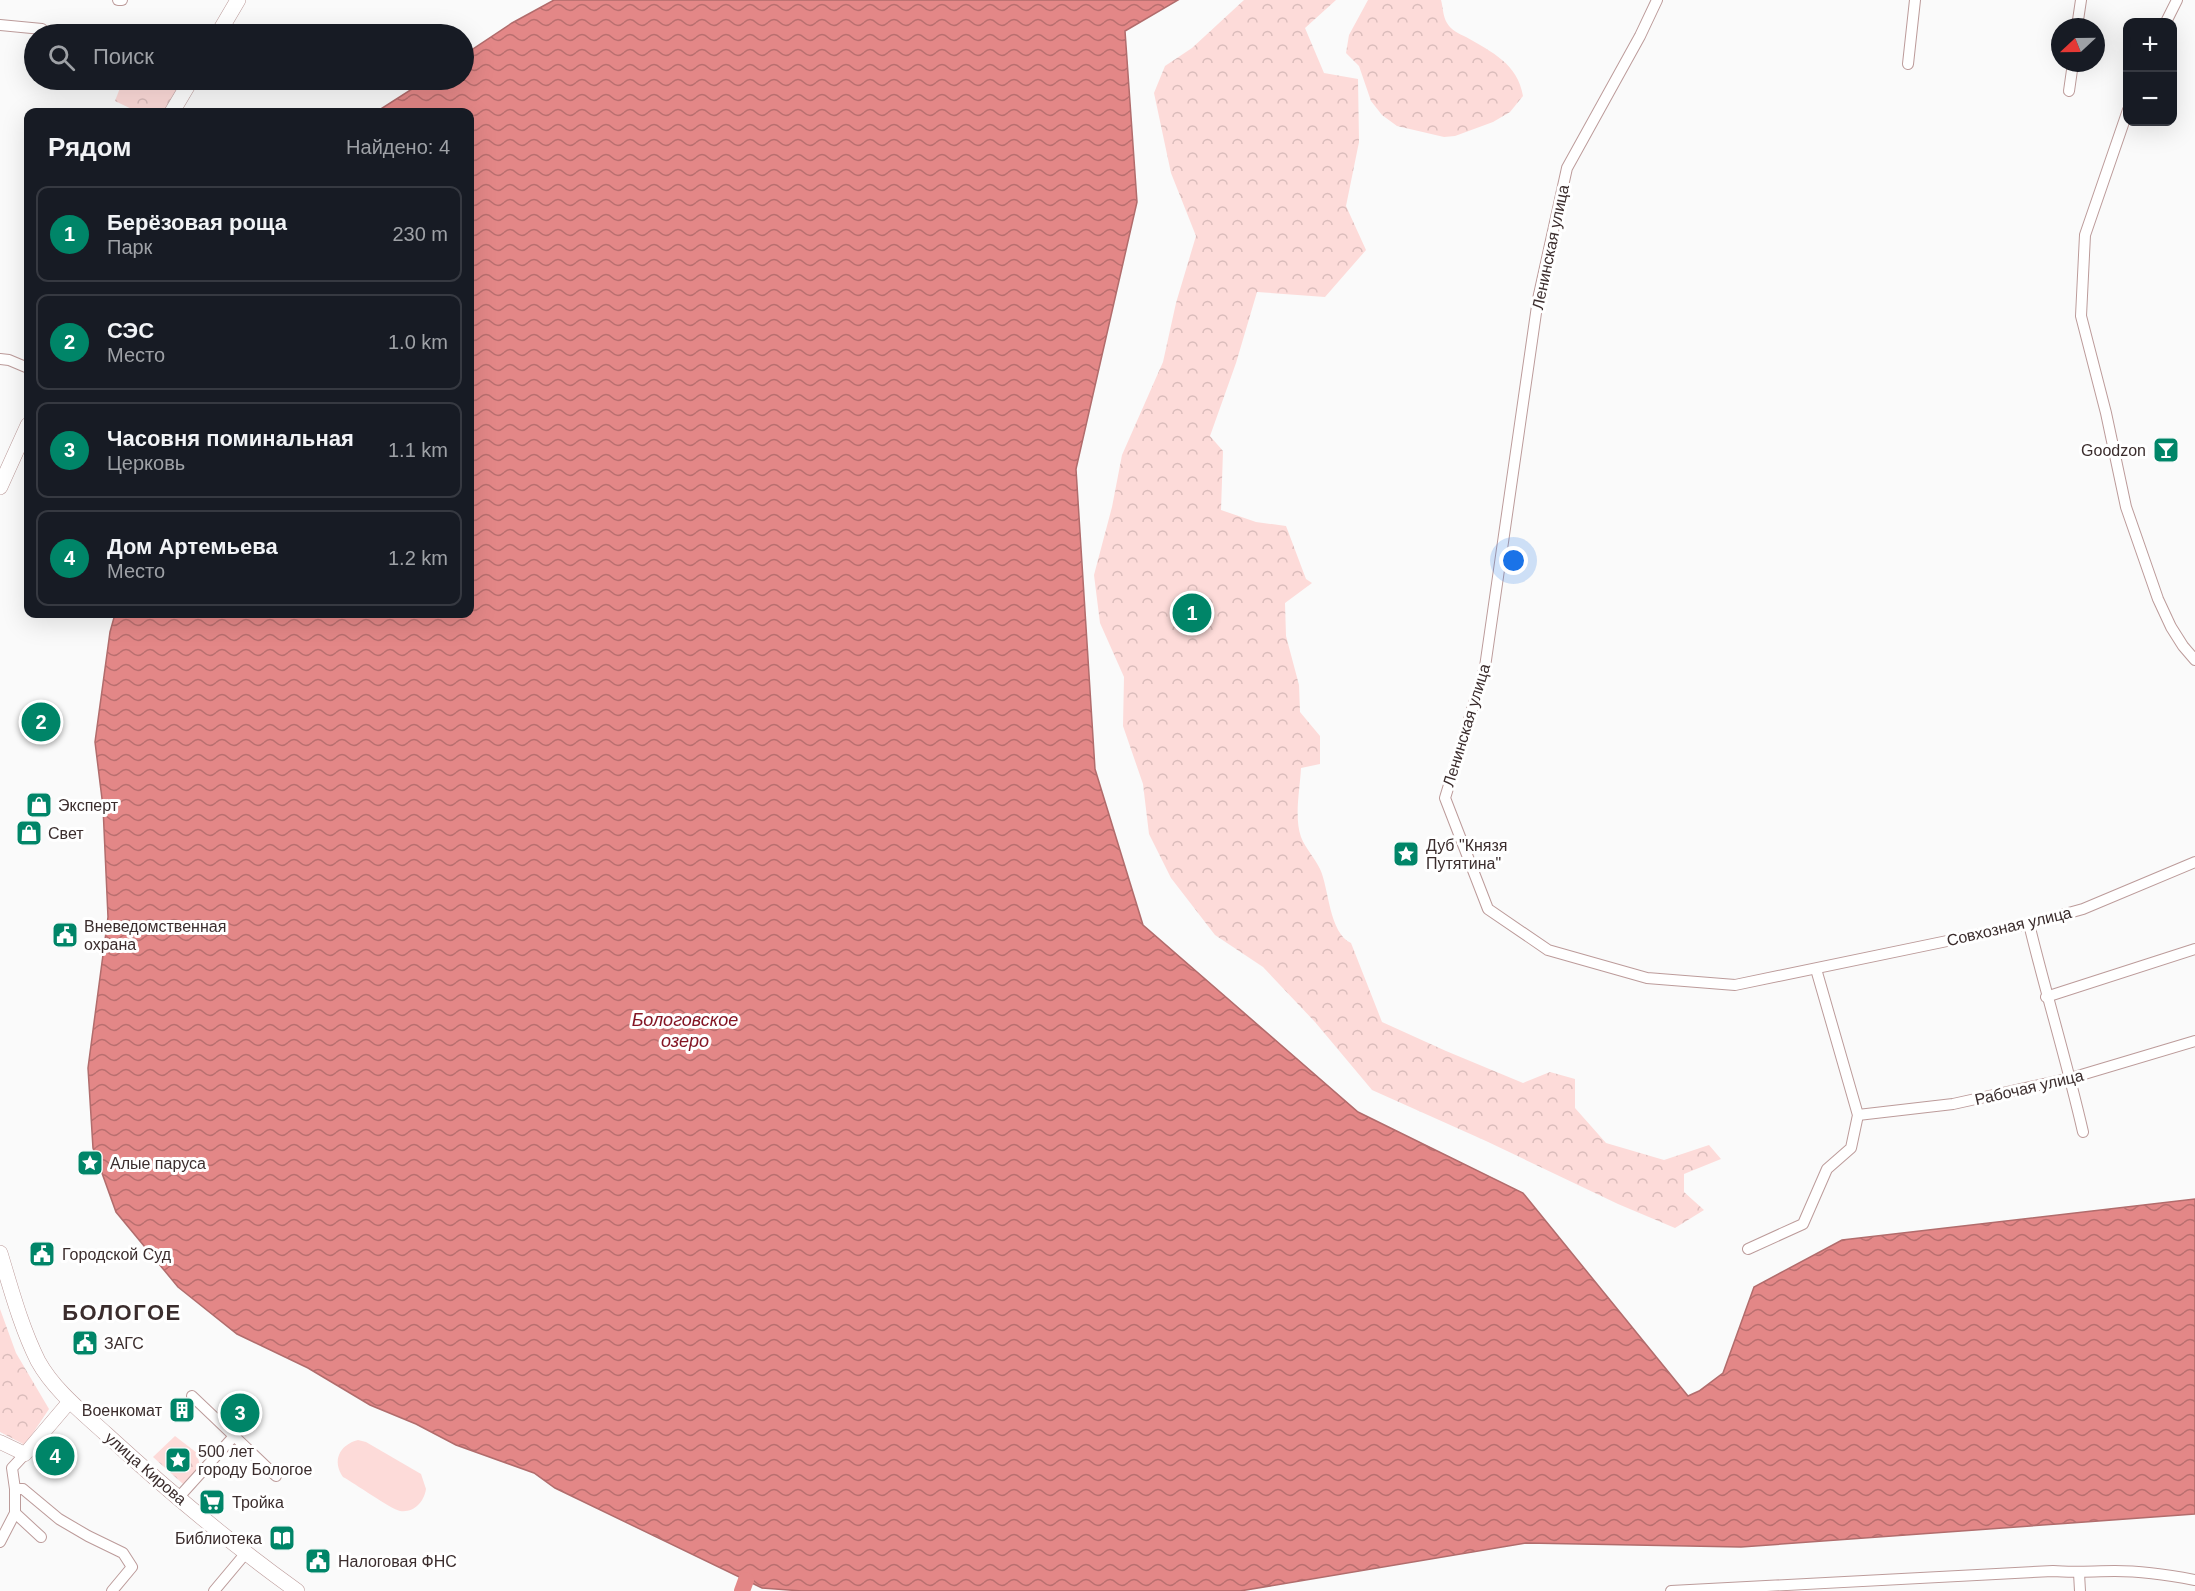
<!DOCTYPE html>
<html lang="ru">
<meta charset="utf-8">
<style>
:root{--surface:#171b24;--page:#242831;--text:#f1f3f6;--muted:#9ea1a6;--line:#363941;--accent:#008568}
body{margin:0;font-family:Arial,sans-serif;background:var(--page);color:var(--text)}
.controls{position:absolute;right:18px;top:18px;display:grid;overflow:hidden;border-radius:12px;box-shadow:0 6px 24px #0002}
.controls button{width:54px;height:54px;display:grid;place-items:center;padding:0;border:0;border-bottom:2px solid var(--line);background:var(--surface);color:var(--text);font:30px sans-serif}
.compass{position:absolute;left:2051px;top:18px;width:54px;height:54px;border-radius:50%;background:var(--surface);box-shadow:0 6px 24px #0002;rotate:248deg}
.you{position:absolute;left:1514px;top:561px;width:21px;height:21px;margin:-15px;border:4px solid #fff;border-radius:50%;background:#1a73e8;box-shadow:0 0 0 9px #1a73e833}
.badge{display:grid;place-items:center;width:39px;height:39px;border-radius:50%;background:var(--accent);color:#fff;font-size:20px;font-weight:700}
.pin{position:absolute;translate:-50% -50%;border:3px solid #fff;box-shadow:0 2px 6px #0006}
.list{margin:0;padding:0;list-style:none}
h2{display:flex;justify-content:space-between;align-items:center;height:78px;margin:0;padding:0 24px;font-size:26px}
h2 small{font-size:20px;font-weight:400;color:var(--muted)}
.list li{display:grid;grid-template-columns:39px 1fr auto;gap:18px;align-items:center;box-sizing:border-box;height:96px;margin:0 12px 12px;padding:0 12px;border:2px solid var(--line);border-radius:12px}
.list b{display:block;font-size:22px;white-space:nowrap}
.list p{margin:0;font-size:20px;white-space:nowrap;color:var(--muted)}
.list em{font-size:20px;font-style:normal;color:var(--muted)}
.icon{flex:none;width:33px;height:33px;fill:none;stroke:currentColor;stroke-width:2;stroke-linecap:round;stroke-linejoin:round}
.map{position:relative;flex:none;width:2195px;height:1591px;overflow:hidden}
.search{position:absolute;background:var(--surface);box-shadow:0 6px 24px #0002;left:24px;top:24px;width:450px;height:66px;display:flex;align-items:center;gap:15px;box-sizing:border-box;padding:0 21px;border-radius:33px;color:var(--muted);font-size:22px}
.panel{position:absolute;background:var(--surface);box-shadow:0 6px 24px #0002;left:24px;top:108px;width:450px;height:510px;border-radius:12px}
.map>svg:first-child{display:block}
.park{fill:url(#park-crowns)}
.pitch{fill:#fddbd9}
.water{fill:url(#water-waves);stroke:#b16c6c;stroke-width:1.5}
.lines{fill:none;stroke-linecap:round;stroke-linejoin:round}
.river{stroke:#e38787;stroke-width:16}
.minor-casing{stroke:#bc9b9a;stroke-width:12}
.tertiary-casing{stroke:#bc9b9a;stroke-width:15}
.secondary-casing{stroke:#bc9b9a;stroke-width:16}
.minor{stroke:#fff;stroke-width:10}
.tertiary{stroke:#fff;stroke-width:14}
.secondary{stroke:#fff;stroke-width:15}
.labels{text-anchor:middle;stroke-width:6;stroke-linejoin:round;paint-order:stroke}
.street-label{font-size:16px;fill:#3b2d2d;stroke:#fff}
.poi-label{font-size:16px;fill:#3b2d2d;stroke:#fff;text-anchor:start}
.water-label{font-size:18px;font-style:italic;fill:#831524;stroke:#fff}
.district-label{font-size:22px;font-weight:bold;letter-spacing:1.5px;fill:#3b2d2d;stroke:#fff}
</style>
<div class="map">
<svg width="2195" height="1591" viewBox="0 0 2195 1591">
<defs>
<pattern id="park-crowns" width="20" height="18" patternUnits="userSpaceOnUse" patternTransform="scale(1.5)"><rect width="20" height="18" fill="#fddbd9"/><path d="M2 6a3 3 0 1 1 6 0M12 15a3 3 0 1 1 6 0" fill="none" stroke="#dabcbb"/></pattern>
<pattern id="water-waves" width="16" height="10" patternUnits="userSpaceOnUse" patternTransform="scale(1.5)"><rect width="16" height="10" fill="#e38787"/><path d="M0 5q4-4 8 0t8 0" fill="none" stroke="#b96f6f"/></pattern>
</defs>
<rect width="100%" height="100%" fill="#fafafa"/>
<g class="park">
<path d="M1244 0H1336L1305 28 1324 73 1358 79 1359 142 1346 206 1366 250 1325 297 1257 292 1236 363 1210 436 1223 451 1221 510 1256 522 1286 526 1306 579 1312 583 1285 603 1286 636 1299 685 1300 712 1320 736V764L1301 768C1300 789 1294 817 1301 837 1305 848 1315 858 1320 869 1329 888 1329 933 1351 943L1382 1022 1446 1051 1523 1083 1550 1072 1575 1079V1108L1606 1143 1664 1160 1709 1145 1721 1159 1684 1174V1192L1704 1210 1675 1228 1618 1204 1486 1141 1372 1090 1315 1022 1263 967 1215 935 1171 878 1149 834 1143 784 1123 726 1124 677 1100 623 1094 575 1112 507 1122 455 1163 362 1176 303 1196 236 1171 173 1154 93 1165 66 1192 48Z"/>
<path d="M1368 0H1441C1443 7 1443 17 1447 23 1451 30 1459 34 1466 37 1492 52 1518 64 1523 96L1510 112 1493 122 1455 136 1444 137 1397 126 1382 115 1371 101 1359 66 1346 53 1349 35Z"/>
<polygon points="123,80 182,80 163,112 138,112 115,101"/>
<polygon points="0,1309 16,1353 49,1409 25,1445 0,1432"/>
<polygon points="175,1436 197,1453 200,1467 183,1484 153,1457"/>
</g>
<path class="pitch" d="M358 1440 366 1442 421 1474 426 1489C424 1502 414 1513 400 1511 391 1509 354 1483 343 1477 332 1461 339 1445 358 1440Z"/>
<polygon class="water" points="554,0 1178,0 1125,31 1137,202 1076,469 1095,769 1143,925 1358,1112 1523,1193 1688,1396 1699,1391 1723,1373 1754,1287 1842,1240 2195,1199 2195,1514 1741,1547 1526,1543 1240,1591 802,1591 762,1588 555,1488 534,1473 456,1445 416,1424 370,1405 308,1368 237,1334 178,1287 116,1212 93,1148 88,1068 108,917 103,807 95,742 110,632 115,614 470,614 470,112 376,112 426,80 464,80 464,55 512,23"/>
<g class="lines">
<polyline class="river" points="742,1591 746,1580"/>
<g class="minor-casing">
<g id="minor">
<polyline points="118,0 122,0"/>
<polyline points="1657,0 1640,36 1567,168 1538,299 1485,667 1445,798 1488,909 1548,950 1647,978 1735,985 2029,924 2083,909 2195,862"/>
<polyline points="2166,22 2177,0"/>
<polyline points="0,25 42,29"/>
<polyline points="2077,27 2081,0"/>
<polyline points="1908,64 1915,0"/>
<polyline points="2069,91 2073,63"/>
<polyline points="2128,110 2085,235 2081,316 2106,413 2126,507 2158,599 2171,627 2183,646 2195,660"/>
<polyline points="0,359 9,360 28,368"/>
<path d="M2029 924C2046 994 2067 1062 2083 1132"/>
<polyline points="2046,997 2195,949"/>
<polyline points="1858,1115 1953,1104 2071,1078 2195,1041"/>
<polyline points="1748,1249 1803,1224 1827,1169 1851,1148 1858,1115 1816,969"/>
<polyline points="192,1396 276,1476"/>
<polyline points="15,1489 23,1489 59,1519 88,1536 123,1553 132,1567 112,1591"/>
<polyline points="179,1497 235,1435"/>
<polyline points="15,1513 41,1537"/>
<polyline points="0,1542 15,1513 15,1489 12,1468 25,1454"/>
<polyline points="2079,1573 2080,1591"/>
<polyline points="214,1591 245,1554"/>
<path d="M1671 1591 2053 1571C2074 1573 2094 1571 2115 1571 2141 1571 2169 1575 2195 1580"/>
</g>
</g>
<g class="tertiary-casing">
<polyline id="tertiary" points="0,1442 25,1454 70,1401"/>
</g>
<g class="secondary-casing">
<g id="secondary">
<polyline points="218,34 238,0"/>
<polyline points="172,112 191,80"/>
<polyline points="0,487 28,425"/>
<path d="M0 1253C11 1289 21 1327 38 1361 54 1390 82 1412 106 1434 167 1490 230 1543 297 1591"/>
</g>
</g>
<use href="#minor" class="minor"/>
<use href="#tertiary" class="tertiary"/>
<use href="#secondary" class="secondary"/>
</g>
<defs>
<g id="bar-square" transform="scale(1.35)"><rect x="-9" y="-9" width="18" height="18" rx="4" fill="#008568" stroke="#fff"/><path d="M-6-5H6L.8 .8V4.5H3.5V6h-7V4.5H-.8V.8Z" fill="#fff"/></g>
<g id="shop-square" transform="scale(1.35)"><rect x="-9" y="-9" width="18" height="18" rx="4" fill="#008568" stroke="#fff"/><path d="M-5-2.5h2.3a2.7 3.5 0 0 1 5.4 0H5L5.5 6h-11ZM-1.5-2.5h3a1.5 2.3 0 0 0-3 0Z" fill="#fff"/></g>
<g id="sight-square" transform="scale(1.35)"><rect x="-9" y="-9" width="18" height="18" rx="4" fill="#008568" stroke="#fff"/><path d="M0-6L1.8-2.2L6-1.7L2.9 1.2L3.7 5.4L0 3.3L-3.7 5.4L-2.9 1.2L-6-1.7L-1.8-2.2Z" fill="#fff"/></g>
<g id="civic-square" transform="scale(1.35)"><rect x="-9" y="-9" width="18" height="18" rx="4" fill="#008568" stroke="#fff"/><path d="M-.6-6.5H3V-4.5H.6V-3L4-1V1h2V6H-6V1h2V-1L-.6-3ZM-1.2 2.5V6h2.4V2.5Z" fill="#fff"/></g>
<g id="building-square" transform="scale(1.35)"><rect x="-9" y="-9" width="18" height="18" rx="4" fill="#008568" stroke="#fff"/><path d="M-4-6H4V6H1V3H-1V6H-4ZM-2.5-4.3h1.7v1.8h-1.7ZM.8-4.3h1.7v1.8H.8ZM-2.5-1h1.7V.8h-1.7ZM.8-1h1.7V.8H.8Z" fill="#fff"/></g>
<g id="supermarket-square" transform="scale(1.35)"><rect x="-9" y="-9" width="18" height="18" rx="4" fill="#008568" stroke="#fff"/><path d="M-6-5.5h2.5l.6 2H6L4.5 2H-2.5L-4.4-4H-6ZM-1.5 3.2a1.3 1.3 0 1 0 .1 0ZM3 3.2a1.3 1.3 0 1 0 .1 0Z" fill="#fff"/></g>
<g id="library-square" transform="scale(1.35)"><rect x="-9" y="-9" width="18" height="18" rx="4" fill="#008568" stroke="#fff"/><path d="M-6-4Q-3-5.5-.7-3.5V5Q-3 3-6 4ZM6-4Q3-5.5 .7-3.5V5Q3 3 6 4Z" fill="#fff"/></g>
</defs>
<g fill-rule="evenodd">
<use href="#bar-square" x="2166" y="450"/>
<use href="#shop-square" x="39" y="805"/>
<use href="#shop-square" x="29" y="833"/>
<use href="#sight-square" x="1406" y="854"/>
<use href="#civic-square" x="65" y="935"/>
<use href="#sight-square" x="90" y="1163"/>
<use href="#civic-square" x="42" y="1254"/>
<use href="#civic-square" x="85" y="1343"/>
<use href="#building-square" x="182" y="1410"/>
<use href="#sight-square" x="178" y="1460"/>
<use href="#supermarket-square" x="212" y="1502"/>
<use href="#library-square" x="282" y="1538"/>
<use href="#civic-square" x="318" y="1561"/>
</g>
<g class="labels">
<g class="street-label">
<text transform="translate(1550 247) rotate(-78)" y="6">Ленинская улица</text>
<text transform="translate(1466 725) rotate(-73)" y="6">Ленинская улица</text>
<text transform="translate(2009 926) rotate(-13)" y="6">Совхозная улица</text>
<text transform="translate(2029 1087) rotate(-13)" y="6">Рабочая улица</text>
<text transform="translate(146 1468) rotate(41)" y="6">улица Кирова</text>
</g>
<g class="poi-label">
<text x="2146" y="456" text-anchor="end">Goodzon</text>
<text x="58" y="811">Эксперт</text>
<text x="48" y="839">Свет</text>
<text x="1426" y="851">Дуб "Князя<tspan x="1426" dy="18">Путятина"</tspan></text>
<text x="84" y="932">Вневедомственная<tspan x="84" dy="18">охрана</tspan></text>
<text x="110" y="1169">Алые паруса</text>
<text x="62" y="1260">Городской Суд</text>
<text x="104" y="1349">ЗАГС</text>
<text x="162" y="1416" text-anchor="end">Военкомат</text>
<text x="198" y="1457">500 лет<tspan x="198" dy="18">городу Бологое</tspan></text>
<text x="232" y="1508">Тройка</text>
<text x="262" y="1544" text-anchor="end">Библиотека</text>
<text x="338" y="1567">Налоговая ФНС</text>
</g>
<g class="water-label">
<text x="685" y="1026">Бологовское<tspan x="685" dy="21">озеро</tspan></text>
</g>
<g class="district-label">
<text x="122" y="1320">БОЛОГОЕ</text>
</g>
</g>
</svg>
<div class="controls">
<button>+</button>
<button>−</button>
</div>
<svg class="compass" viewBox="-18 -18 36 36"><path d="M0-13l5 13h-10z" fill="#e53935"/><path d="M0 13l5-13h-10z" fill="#9ea1a6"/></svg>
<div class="you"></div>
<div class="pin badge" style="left:1192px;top:613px">1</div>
<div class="pin badge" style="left:41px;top:722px">2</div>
<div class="pin badge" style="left:240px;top:1413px">3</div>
<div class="pin badge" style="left:55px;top:1456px">4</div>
<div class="search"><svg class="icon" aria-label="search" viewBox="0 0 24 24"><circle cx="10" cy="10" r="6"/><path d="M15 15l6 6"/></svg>Поиск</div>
<section class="panel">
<h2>Рядом<small>Найдено: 4</small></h2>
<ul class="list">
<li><span class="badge">1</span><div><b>Берёзовая роща</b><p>Парк</p></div><em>230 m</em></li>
<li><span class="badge">2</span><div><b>СЭС</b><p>Место</p></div><em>1.0 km</em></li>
<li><span class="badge">3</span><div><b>Часовня поминальная</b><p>Церковь</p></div><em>1.1 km</em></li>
<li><span class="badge">4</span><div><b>Дом Артемьева</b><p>Место</p></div><em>1.2 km</em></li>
</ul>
</section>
</div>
